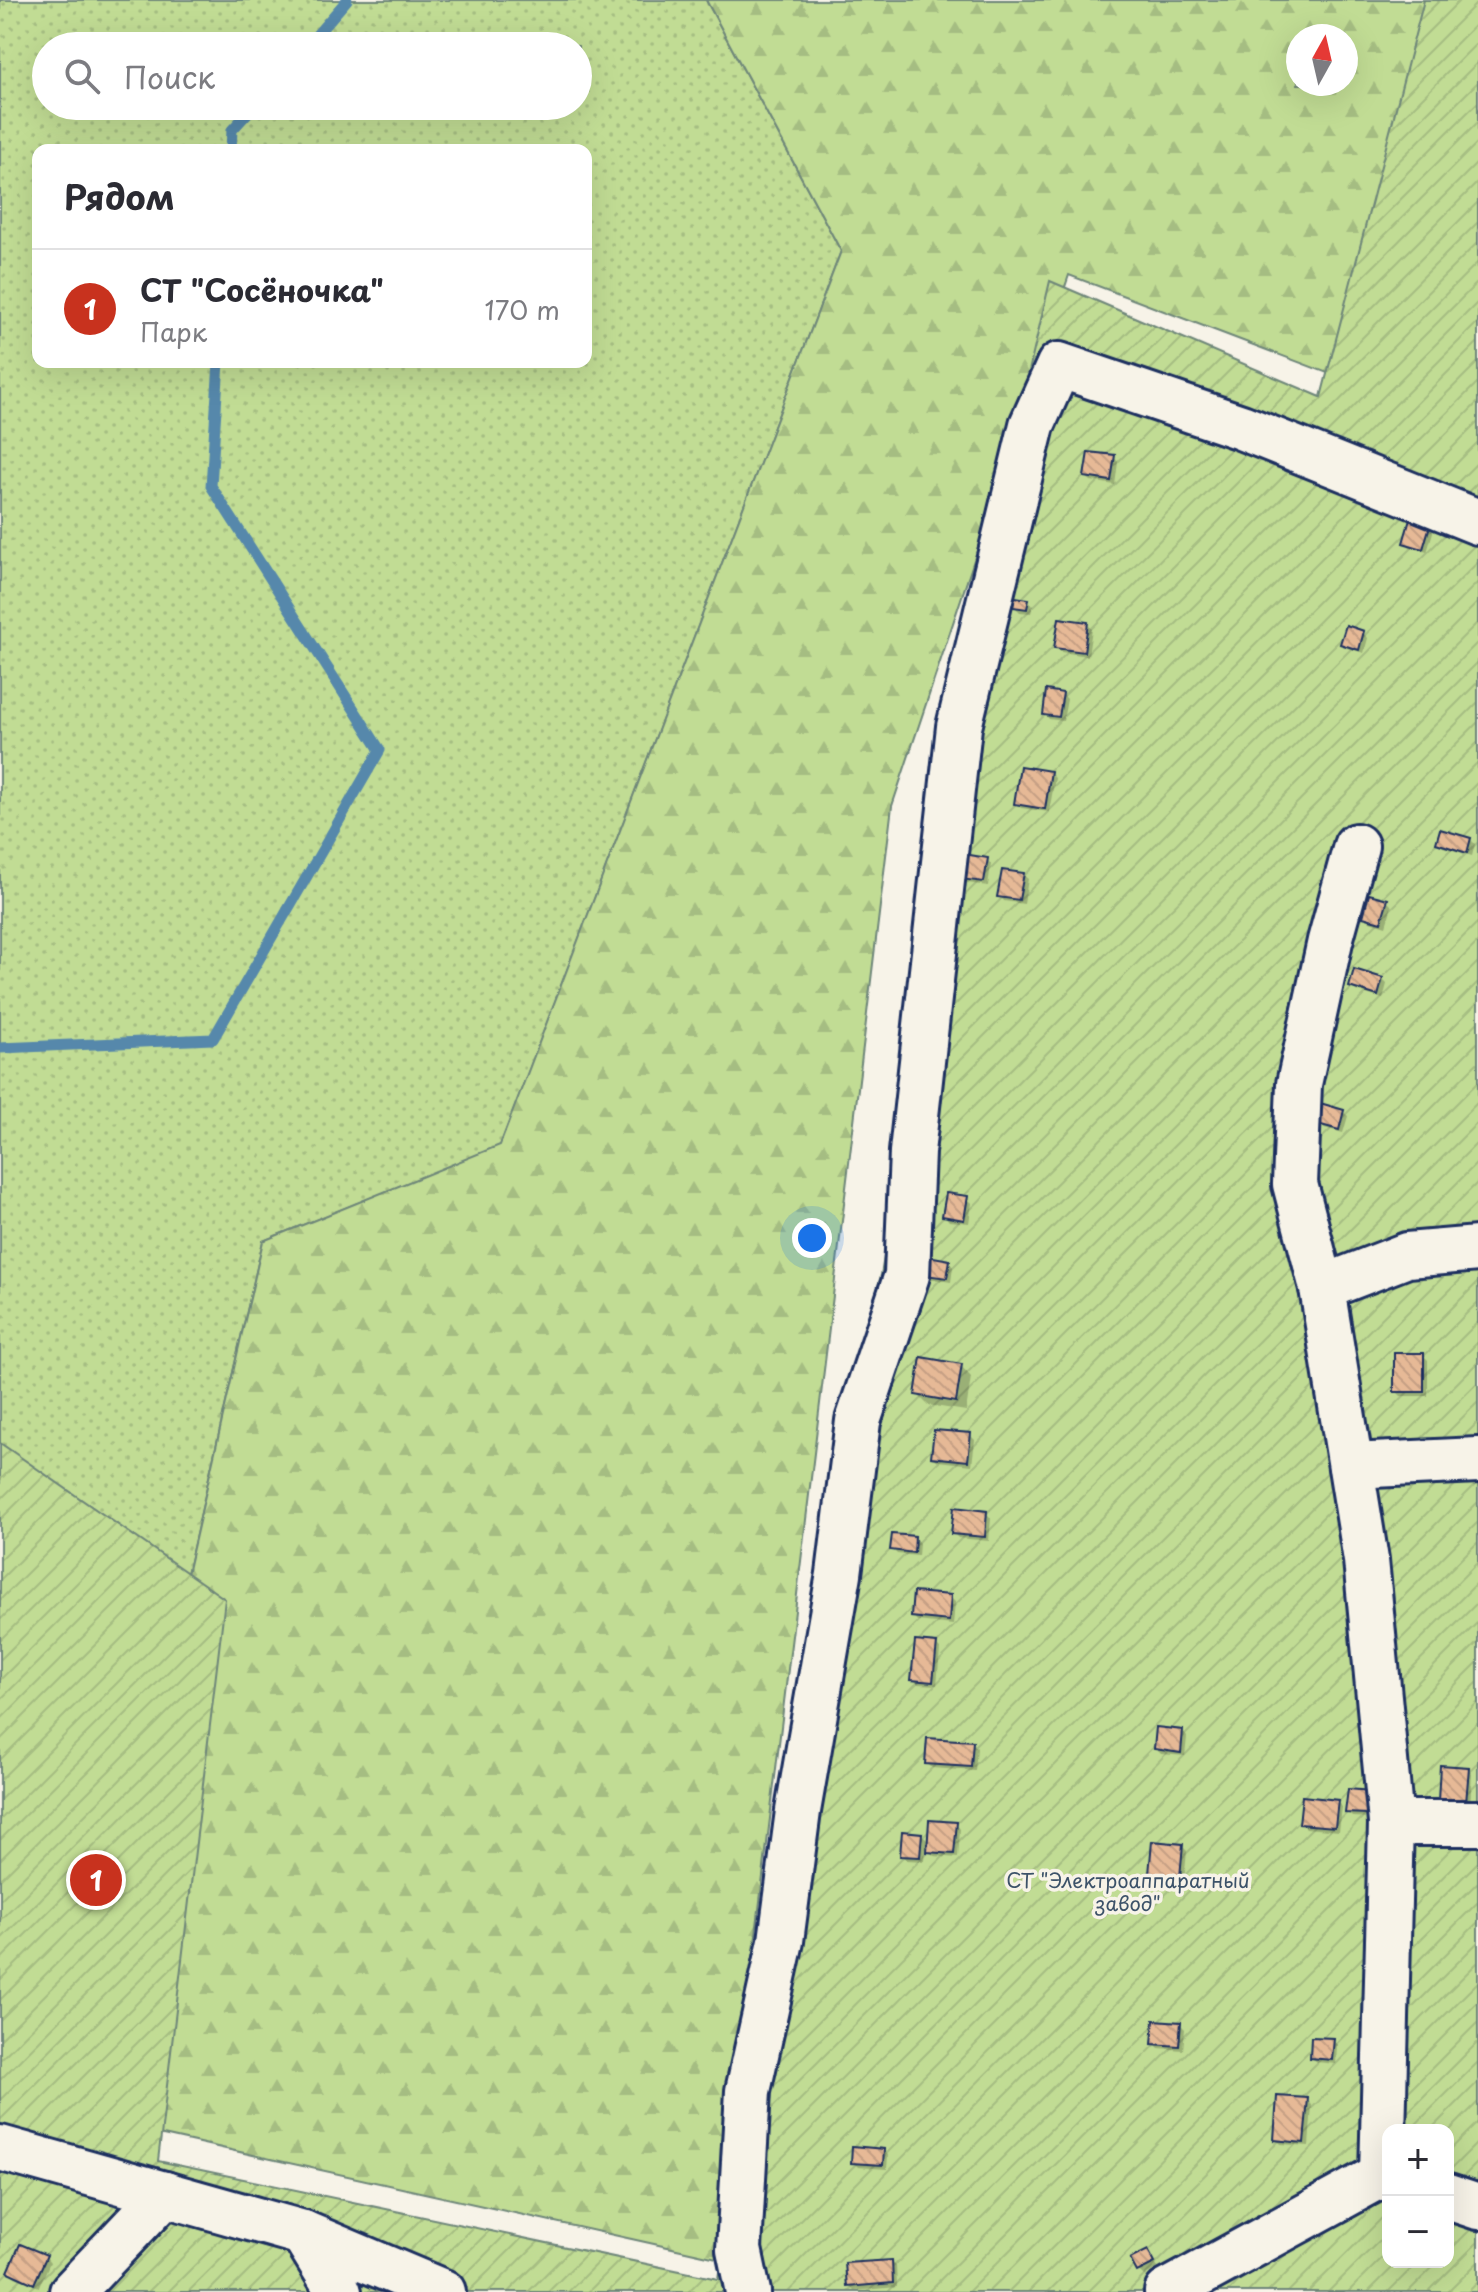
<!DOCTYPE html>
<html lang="ru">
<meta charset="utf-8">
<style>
:root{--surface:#fff;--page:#f7f7f7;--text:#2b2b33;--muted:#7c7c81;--line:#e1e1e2;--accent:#c8321e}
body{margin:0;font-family:"Playpen Sans",sans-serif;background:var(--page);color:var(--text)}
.controls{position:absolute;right:24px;bottom:24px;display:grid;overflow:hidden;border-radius:16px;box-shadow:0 8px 32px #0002}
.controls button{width:72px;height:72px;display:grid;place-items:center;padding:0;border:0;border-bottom:2px solid var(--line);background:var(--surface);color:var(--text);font:40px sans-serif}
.compass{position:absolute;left:1286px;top:24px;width:72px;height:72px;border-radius:50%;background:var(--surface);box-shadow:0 8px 32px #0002;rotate:8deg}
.you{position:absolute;left:812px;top:1238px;width:28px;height:28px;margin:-20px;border:6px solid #fff;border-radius:50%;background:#1a73e8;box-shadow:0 0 0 12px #1a73e833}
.badge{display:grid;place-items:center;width:52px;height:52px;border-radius:50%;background:var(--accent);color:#fff;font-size:26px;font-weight:700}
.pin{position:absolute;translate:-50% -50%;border:4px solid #fff;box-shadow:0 2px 8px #0006}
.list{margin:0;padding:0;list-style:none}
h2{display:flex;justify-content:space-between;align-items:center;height:104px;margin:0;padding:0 32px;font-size:34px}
h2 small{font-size:26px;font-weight:400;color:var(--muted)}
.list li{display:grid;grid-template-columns:52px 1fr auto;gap:24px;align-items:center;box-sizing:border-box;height:120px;padding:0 32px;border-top:2px solid var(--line)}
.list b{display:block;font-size:30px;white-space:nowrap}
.list p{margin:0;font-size:26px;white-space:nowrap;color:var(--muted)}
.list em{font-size:26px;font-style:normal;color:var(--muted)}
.icon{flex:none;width:44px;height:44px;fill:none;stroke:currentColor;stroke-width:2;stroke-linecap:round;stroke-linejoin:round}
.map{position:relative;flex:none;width:1478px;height:2292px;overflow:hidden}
.search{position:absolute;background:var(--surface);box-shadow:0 8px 32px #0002;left:32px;top:32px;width:560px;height:88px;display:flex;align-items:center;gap:20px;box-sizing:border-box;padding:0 28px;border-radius:44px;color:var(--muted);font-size:30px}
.panel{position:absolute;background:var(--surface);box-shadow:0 8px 32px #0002;left:32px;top:144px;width:560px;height:224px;border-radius:16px}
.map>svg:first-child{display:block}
.grass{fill:url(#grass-dots);stroke:#6e8679;stroke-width:2;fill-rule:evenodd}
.forest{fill:url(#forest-firs);stroke:#6e8679;stroke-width:2;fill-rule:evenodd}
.garden{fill:url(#garden-furrows);stroke:#6e8679;stroke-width:2;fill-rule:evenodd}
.shadow{fill:#0003}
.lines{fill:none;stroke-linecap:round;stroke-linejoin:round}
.stream{stroke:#5688ab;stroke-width:11}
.building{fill:url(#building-back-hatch);stroke:#1b2f5e;stroke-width:2}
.minor-casing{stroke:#1b2f5e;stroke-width:50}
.minor{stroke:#f7f3e8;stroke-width:44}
.labels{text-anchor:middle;stroke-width:7;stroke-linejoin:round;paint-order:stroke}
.park-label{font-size:20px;fill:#3c5269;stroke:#f7f3e8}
</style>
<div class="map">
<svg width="1478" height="2292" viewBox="0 0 1478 2292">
<defs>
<pattern id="grass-dots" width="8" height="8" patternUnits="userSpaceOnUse" patternTransform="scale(2)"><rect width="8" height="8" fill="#c1dc94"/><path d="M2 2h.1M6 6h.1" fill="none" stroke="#a5bd82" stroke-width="1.8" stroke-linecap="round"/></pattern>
<pattern id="forest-firs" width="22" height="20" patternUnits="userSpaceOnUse" patternTransform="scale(2)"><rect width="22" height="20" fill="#c1dc94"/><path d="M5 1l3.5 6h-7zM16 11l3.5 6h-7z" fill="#a5bd82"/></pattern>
<pattern id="garden-furrows" width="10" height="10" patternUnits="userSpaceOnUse" patternTransform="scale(2)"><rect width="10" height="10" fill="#c1dc94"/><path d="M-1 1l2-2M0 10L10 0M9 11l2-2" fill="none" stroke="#a5bd82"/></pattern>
<pattern id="building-back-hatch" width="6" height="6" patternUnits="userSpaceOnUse" patternTransform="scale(2)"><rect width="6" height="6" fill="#e6b996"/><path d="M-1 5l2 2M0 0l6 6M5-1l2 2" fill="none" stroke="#c59f84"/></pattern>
</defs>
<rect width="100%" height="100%" fill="#f7f3e8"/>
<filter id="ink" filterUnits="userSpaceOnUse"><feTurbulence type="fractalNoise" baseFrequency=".0125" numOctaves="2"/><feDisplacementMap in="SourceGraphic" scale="16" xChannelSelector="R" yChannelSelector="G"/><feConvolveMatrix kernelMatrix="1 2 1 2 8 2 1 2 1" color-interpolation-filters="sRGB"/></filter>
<g filter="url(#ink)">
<path class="grass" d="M0 0H706L841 251 500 1146 263 1241 69 2090 0 2004ZM46 46H578V106H46ZM38 150H586V362H38Z"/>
<path class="forest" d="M706 0H1478V430L1069 275 892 806 717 2258 64 2113 263 1241 500 1145 841 251ZM1298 36H1346V84H1298Z"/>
<path class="garden" d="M1424 0H1478V2292H0V1443L225 1599 158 2161 718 2279 848 1401 881 1275 892 1209 989 543 1050 281 1321 397ZM1388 2130H1448V2262H1388Z"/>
<g class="shadow">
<polygon points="1114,457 1118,462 1115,485 1091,481 1086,477"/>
<polygon points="1436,522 1427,552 1410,547 1405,542"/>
<polygon points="1028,601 1033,606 1031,613 1020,612 1015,607"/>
<polygon points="1087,624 1092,629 1088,656 1061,652 1057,647"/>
<polygon points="1363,633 1368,638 1364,653 1347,648 1343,643"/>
<polygon points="1062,694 1067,699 1063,721 1049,719 1045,714"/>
<polygon points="1050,773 1055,778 1049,812 1021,808 1016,803"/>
<polygon points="1470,839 1475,844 1472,856 1443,847 1438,843"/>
<polygon points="987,860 991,864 988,886 967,883 962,878"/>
<polygon points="1023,875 1028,879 1024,904 1004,901 1000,896"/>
<polygon points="1387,901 1392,906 1386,926 1370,921 1365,916"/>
<polygon points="1382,979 1387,984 1383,999 1356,991 1351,987"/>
<polygon points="1343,1112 1348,1116 1343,1133 1321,1127 1317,1122"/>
<polygon points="967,1198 972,1203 969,1223 949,1221 945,1216"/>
<polygon points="949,1262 953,1267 951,1282 932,1279 927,1275"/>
<polygon points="1423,1355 1428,1360 1428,1396 1401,1396 1396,1391"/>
<polygon points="961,1366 971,1377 966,1411 928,1405 917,1394"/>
<polygon points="970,1435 975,1440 972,1465 938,1461 933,1457"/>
<polygon points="986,1513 991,1518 989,1541 958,1538 953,1533"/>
<polygon points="915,1538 919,1543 918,1556 897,1554 892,1549"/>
<polygon points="950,1597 955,1602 953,1625 917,1621 913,1616"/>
<polygon points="936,1645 940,1649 937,1685 918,1684 913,1679"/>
<polygon points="1183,1732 1187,1737 1185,1756 1161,1754 1156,1749"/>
<polygon points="972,1743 977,1748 975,1771 932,1768 927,1763"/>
<polygon points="1468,1769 1472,1774 1470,1807 1445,1805"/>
<polygon points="1370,1793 1372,1818 1352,1817 1347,1812"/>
<polygon points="1337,1802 1342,1807 1339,1831 1306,1828 1301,1823"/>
<polygon points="956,1824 960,1829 958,1858 934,1856 926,1848 925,1861 907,1860 902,1855 921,1834 930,1843"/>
<polygon points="1182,1846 1187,1851 1184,1881 1156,1878 1151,1873"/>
<polygon points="1180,2024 1185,2029 1183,2050 1159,2048 1155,2044"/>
<polygon points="1333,2040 1337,2045 1336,2064 1317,2062 1312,2058"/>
<polygon points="1307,2100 1312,2105 1309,2146 1281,2144 1276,2139"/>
<polygon points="883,2150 888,2155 887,2169 858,2167 853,2162"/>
<polygon points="1147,2252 1158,2268 1144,2276 1139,2271"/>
<polygon points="46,2257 50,2262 39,2287 15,2277 10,2272"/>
<polygon points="891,2262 896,2266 897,2287 854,2291 849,2286"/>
</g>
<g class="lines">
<g class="stream">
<polyline points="307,46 347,0"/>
<polyline points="231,150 232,130 254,106"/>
<polyline points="0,1048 213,1039 380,750 211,486 219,362"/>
</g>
</g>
<g class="building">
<polygon points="1088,452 1115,455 1111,481 1084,477"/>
<polygon points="1413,509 1433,515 1423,549 1403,543"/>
<polygon points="1015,597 1029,599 1027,609 1013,607"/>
<polygon points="1059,618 1088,622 1084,652 1054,648"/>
<polygon points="1346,625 1364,631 1359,650 1340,644"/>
<polygon points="1046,690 1063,693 1059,717 1043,715"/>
<polygon points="1020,766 1051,771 1045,809 1014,804"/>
<polygon points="1440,829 1471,838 1467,853 1436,843"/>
<polygon points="964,854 988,858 984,882 960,879"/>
<polygon points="1002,870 1024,873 1019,900 997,897"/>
<polygon points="1369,894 1388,899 1381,922 1363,917"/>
<polygon points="1354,969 1383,978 1378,996 1349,987"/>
<polygon points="1320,1103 1344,1110 1339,1130 1314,1123"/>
<polygon points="946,1193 968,1196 964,1220 942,1216"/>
<polygon points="928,1256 950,1260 947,1278 925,1275"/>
<rect x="1394" y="1353" width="30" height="39"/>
<polygon points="921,1357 962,1364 956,1402 915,1395"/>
<polygon points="934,1430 971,1433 968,1461 931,1457"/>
<polygon points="954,1507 987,1511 985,1537 951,1534"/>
<polygon points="892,1534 915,1536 914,1553 890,1550"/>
<polygon points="913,1592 951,1595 949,1621 911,1617"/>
<polygon points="915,1641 937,1643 933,1682 911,1680"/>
<polygon points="1156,1727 1183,1730 1181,1753 1154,1749"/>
<polygon points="927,1738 973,1741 971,1767 925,1764"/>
<polygon points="1440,1765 1469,1767 1466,1803 1438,1801"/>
<polygon points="1348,1789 1371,1791 1368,1814 1345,1813"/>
<polygon points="1302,1796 1338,1800 1335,1827 1299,1824"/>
<polygon points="929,1820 957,1822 954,1854 927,1852"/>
<polygon points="902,1831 922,1833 920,1857 900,1856"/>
<polygon points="1152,1841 1183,1844 1180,1877 1149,1874"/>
<polygon points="1154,2020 1181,2022 1179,2046 1152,2044"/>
<polygon points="1311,2037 1334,2038 1332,2060 1310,2058"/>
<polygon points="1277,2096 1308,2098 1304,2143 1274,2140"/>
<polygon points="852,2146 884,2149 883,2165 851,2163"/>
<polygon points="20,2244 47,2255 34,2284 8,2272"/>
<polygon points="1148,2250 1155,2263 1137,2272 1130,2259"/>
<polygon points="892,2260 893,2283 847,2287 845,2263"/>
</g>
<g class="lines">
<g class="minor-casing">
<g id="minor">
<polyline points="1322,1288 1295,1184 1299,1084 1330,941 1356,846"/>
<polyline points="1351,1466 1478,1460"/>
<polyline points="1391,1823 1478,1823"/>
<polyline points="0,2148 303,2233 443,2292"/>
<polyline points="1382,2175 1391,1823 1366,1560 1322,1288 1407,1255 1478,1249"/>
<polyline points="1448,2197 1478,2207"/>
<polyline points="303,2233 339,2292"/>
<polyline points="72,2292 165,2194"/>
<polyline points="748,2292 739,2249 748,2091 781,1941 798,1811 839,1574 858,1421 907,1275 912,1152 959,727 1032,425 1059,365 1241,427 1478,522"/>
<polyline points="1167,2292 1382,2175 1388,2177"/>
</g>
</g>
<use href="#minor" class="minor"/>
</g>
</g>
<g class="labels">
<g class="park-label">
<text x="1128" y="1888">СТ "Электроаппаратный<tspan x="1128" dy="23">завод"</tspan></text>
</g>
</g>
</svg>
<div class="controls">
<button>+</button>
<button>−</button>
</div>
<svg class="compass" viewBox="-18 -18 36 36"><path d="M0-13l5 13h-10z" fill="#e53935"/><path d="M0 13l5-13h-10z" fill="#7c7c81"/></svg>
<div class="you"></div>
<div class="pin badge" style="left:96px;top:1880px">1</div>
<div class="search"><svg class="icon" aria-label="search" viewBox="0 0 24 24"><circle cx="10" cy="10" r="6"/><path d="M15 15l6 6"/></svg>Поиск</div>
<section class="panel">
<h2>Рядом<small></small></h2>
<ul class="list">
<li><span class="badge">1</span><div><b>СТ &quot;Сосёночка&quot;</b><p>Парк</p></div><em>170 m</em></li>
</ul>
</section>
</div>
